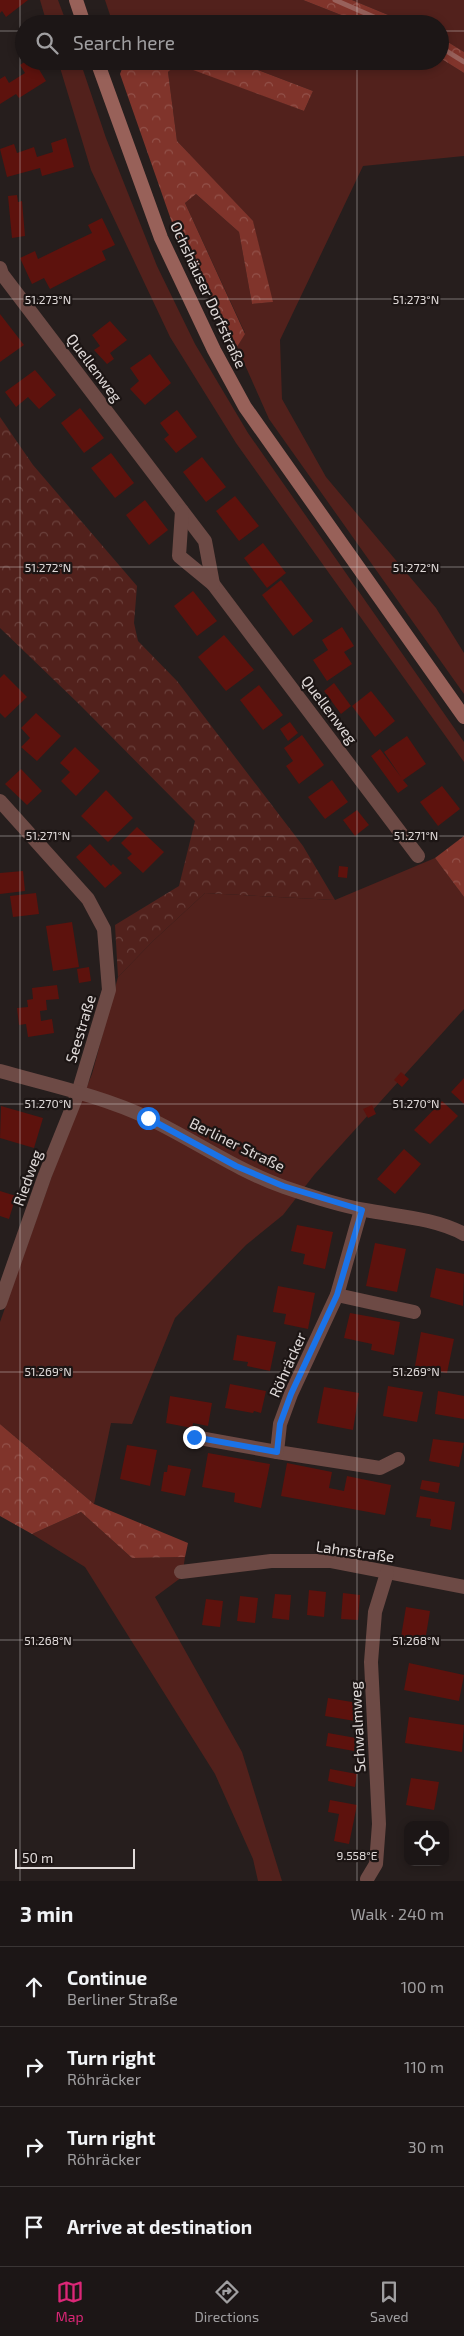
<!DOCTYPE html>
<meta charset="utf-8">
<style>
:root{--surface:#1c1616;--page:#251f1f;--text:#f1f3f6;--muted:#a09fa1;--line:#3a3535;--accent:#db2777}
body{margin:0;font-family:"Exo 2",sans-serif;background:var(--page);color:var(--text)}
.controls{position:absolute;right:15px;bottom:15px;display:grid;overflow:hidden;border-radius:10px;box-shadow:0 2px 8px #0003}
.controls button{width:45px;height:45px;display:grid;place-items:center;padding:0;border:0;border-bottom:1px solid var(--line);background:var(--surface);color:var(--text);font:25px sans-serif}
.scale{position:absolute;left:15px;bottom:12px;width:120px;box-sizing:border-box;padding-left:5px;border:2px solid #e0dad9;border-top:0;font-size:14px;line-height:18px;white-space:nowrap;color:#e0dad9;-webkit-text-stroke:4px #1c1514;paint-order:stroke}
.stop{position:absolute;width:15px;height:15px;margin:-11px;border:4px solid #1a73e8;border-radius:50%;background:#fff}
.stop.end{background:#1a73e8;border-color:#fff;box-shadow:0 1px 5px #0008}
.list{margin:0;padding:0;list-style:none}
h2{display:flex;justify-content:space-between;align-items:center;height:65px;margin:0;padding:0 20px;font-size:21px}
h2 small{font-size:16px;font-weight:400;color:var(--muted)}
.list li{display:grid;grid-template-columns:32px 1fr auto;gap:15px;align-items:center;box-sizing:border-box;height:80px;padding:0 20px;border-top:1px solid var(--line)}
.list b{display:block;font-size:19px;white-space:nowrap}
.list p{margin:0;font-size:16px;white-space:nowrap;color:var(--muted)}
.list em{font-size:16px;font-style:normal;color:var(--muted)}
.icon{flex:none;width:28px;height:28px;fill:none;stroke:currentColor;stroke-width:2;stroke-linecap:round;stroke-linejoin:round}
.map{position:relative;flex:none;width:464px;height:1881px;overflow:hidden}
.search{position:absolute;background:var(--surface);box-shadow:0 2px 8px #0003;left:15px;right:15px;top:15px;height:55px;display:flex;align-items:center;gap:12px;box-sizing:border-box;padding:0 18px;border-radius:28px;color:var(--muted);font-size:19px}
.sheet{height:385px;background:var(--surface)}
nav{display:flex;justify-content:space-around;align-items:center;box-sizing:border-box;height:70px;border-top:1px solid var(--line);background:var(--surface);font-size:14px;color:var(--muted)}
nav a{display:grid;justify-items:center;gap:2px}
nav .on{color:var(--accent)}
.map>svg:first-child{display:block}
.grass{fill:#52211c}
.forest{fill:url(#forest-crowns)}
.park{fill:url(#park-crowns)}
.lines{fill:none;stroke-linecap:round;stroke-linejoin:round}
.stream{stroke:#98615b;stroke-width:5}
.building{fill:#5d120d}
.minor{stroke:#6d4a45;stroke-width:14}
.secondary{stroke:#986159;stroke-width:14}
.route{stroke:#1a73e8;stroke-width:6}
.ticks{fill:none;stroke:#e0dad9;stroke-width:1;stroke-opacity:0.45}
.labels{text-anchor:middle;stroke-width:4.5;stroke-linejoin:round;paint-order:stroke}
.street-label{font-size:15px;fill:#e0dad9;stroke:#1c1514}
.ticks-label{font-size:12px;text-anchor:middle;fill:#e0dad9;stroke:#1c1514;stroke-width:4.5;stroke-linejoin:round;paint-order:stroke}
</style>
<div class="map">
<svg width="464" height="1881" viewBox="0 0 464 1881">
<defs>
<pattern id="forest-crowns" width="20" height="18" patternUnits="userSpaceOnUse" patternTransform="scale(1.25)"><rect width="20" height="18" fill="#80342b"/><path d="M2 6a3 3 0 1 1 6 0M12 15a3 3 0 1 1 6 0" fill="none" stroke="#925149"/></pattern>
<pattern id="park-crowns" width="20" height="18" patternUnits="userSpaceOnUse" patternTransform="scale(1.25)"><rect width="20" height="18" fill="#52211c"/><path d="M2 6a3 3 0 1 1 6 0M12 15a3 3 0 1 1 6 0" fill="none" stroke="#6b413c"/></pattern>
</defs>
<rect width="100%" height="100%" fill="#261e1d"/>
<g class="grass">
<polygon points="40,0 58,0 67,24 47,24"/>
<polygon points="105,0 303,0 364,24 113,24"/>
<polygon points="352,0 464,0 464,52 440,37 440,24 410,24"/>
<polygon points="440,58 464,73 464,156 363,166 280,340 282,399 326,477 436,608 464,653 464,694 269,419 237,347 245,333 185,203 196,194 239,232 252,304 272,302 253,222 177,141 168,72 177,63 304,111 313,91 234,61 440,61"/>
<polygon points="58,61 80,61 106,138 157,266 195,344 248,433 464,742 464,762 236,443 170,337 91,170"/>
<polygon points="435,858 464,897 464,1009 314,1175 283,1215 246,1245 175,1318 132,1424 111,1423 94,1504 0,1424 0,1322 65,1139 92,1074 118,977 153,941 205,893 335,900"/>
<polygon points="81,1512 132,1558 185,1557 182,1577 155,1597 242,1752 282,1881 258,1881 253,1859 215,1774 85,1567 32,1534"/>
</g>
<g class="forest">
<polygon points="303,0 352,0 410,24 364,24"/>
<polygon points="440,37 464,52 464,73 440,58"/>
<polygon points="125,61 234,61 313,91 304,111 177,64 168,72 177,141 253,221 273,302 252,304 239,232 196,194 185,203 245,334 237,347 176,234 120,74"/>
<polygon points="464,836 464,897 435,858"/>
<polygon points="0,1424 94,1504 188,1543 185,1557 132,1558 81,1512 32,1534 0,1516"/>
</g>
<polygon class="park" points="0,417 33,465 137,586 134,623 138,641 177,681 303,846 335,900 205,893 153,941 118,977 115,925 179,886 195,821 80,705 0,628"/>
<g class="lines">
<g class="stream">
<polyline points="335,0 390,24"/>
<polyline points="440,47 464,62"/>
</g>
</g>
<g class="building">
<polygon points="0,0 28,0 6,17 2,11 0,13"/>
<polygon points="26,61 34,61 46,81 19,98 16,94 0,104 0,79 5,76 9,83 25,73 20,65"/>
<polygon points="66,138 74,167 42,176 40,168 7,177 0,149 14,144 17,153 34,147 37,157 53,152 51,143"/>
<polygon points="17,195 18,202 22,201 25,236 12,238 8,196"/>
<polygon points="102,218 115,245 102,251 106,260 50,289 44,278 32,284 20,258 35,251 38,259 75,241 92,233 88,225"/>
<polygon points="0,314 24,345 0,362"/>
<polygon points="110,321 127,340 110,353 114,359 107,364 94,350 100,346 92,335"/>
<polygon points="150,354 171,383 145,405 130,389 139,381 130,368"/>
<polygon points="35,370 56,395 39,409 28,397 16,407 5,392"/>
<polygon points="80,408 104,438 84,453 61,423"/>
<polygon points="177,410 197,437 176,453 164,439 169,435 160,423"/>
<polygon points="111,453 134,483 115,498 91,468"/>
<polygon points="202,457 226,487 206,502 183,472"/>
<polygon points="235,496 259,526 239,541 216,511"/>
<polygon points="145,500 168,530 149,545 126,515"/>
<polygon points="263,543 286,573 267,588 244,558"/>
<polygon points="281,580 313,621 293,636 262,595"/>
<polygon points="193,591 217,621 197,636 174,606"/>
<polygon points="342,627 354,646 344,652 352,664 327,681 313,660 328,650 322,640"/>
<polygon points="224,635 254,670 226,691 198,657"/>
<polygon points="4,674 27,697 5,718 0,713 0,678"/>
<polygon points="334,683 351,706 341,714 324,691"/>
<polygon points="259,685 283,715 263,730 240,700"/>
<polygon points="371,691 395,721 375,737 352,706"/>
<polygon points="36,713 61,736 37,761 21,747 30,738 21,728"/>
<polygon points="290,722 298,733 288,741 280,729"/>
<polygon points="302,735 324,765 299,784 286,766 293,761 284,748"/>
<polygon points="407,736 426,764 403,780 408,786 398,793 371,756 380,749 401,777 384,752"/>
<polygon points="75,747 100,771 76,796 61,781 70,772 60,763"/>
<polygon points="21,769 42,791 27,805 5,784"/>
<polygon points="332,780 348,802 325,819 308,797"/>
<polygon points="442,786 460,809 438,826 420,802"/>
<polygon points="106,790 133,818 108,842 81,816"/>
<polygon points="357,810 369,825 355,836 343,820"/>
<polygon points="137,827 164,852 143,873 127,858 132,854 121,843"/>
<polygon points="90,844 111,866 113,864 122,873 105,888 76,857"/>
<polygon points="339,866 348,867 347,878 338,877"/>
<polygon points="23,871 25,891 0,894 0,873"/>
<polygon points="36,893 39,914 13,917 10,896"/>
<polygon points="72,922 79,967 53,971 46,926"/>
<polygon points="89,967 91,981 79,983 77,969"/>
<polygon points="57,985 59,999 46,1000 47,1010 40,1011 41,1021 52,1019 54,1033 28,1037 26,1024 19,1025 17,1008 28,1007 27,1000 33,999 32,988"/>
<polygon points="401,1072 409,1079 402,1087 394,1080"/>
<polygon points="464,1078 464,1104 451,1092"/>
<polygon points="442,1101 458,1116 430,1144 414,1130"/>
<polygon points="372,1105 376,1114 368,1118 363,1109"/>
<polygon points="1,1106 43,1118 34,1148 0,1138"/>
<polygon points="404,1149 421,1164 395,1194 377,1179"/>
<polygon points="0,1191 16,1196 9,1219 0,1216"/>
<polygon points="297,1225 333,1232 325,1269 303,1264 305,1254 291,1251"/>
<polygon points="375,1243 406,1249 397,1292 366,1286"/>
<polygon points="436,1268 464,1274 463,1306 430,1297"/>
<polygon points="278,1286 315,1293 308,1329 284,1324 286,1314 273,1312"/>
<polygon points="350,1313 400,1322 394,1355 371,1350 372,1344 344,1338"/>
<polygon points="421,1332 454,1339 447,1373 415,1366"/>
<polygon points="237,1335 276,1342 270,1371 247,1366 248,1362 233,1360"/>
<polygon points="230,1384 266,1391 261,1413 254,1411 253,1413 225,1408"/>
<polygon points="388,1386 423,1392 417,1422 383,1416"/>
<polygon points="324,1387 359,1393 353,1430 317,1423"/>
<polygon points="438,1391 464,1396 464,1419 435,1414"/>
<polygon points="170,1396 212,1403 208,1426 193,1423 192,1428 166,1423"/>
<polygon points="433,1439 464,1443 459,1467 429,1461"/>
<polygon points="127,1445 157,1450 150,1486 120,1479"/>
<polygon points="208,1453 270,1464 261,1508 234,1502 235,1493 202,1487"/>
<polygon points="287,1463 332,1472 329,1488 344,1491 347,1476 391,1485 385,1515 281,1496"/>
<polygon points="168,1465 191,1469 185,1496 161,1491 164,1472 167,1472"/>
<polygon points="422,1480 440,1483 438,1493 420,1489"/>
<polygon points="420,1496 455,1502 451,1530 430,1526 431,1519 416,1517"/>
<polygon points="309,1590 326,1592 324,1617 307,1615"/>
<polygon points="343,1593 360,1595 358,1620 341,1619"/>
<polygon points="275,1594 291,1595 289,1620 272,1618"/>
<polygon points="240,1596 258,1598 255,1623 237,1621"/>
<polygon points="206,1599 223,1601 220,1627 202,1625"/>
<polygon points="406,1607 430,1611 425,1641 401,1637"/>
<polygon points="409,1663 464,1675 459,1701 404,1690"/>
<polygon points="328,1698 358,1703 355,1721 325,1716"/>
<polygon points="409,1717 464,1725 462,1752 405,1743"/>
<polygon points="328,1733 356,1738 354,1751 326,1746"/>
<polygon points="330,1769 357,1774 355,1787 328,1781"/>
<polygon points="411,1778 439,1782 434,1810 406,1805"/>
<polygon points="330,1800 357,1805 349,1844 334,1841 339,1814 328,1812"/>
</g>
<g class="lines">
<g class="minor">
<polyline points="0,268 2,274 205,541 213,584 418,856"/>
<polyline points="182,511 179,556 213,584"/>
<polyline points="0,801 88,899 104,929 109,990 78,1093 45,1175 0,1303"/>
<path d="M0 1071C49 1085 102 1096 148 1118 194 1140 236 1170 284 1187 310 1196 337 1205 365 1210 396 1216 435 1218 464 1234"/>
<polyline points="361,1210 337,1295 291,1394 280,1424 277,1452 380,1468 398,1459"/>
<polyline points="337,1295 414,1312"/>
<polyline points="194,1437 277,1452"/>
<polyline points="181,1572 271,1561 330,1561 464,1587"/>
<polyline points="367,1879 376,1864 379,1824 371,1662 375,1612 387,1573"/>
</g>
<g class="secondary">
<polyline points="76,0 84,24"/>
<polyline points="97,61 161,238 214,350 245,407 464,717"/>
</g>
</g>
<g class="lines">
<polyline class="route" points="148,1118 236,1166 283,1186 362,1210 337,1295 291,1394 280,1424 277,1452 194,1437"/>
</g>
<path class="ticks" d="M20 0V1881M357 0V24M0 31H24M440 31H464M357 61V1881M0 299H464M0 567H464M0 836H464M0 1104H464M0 1372H464M0 1640H464"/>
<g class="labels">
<g class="street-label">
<text transform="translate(208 295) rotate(65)" y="5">Ochshäuser Dorfstraße</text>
<text transform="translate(94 368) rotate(53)" y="5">Quellenweg</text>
<text transform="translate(329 710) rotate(53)" y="5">Quellenweg</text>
<text transform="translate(81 1029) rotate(-73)" y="5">Seestraße</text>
<text transform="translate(237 1145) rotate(26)" y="5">Berliner Straße</text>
<text transform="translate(28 1178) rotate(-70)" y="5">Riedweg</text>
<text transform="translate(288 1365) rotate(-66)" y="5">Röhräcker</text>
<text transform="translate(355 1552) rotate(8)" y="5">Lahnstraße</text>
<text transform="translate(358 1727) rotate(-93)" y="5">Schwalmweg</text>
</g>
</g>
<g class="ticks-label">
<text x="48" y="304">51.273°N</text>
<text x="416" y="304">51.273°N</text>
<text x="48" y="572">51.272°N</text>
<text x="416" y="572">51.272°N</text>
<text x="48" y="840">51.271°N</text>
<text x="416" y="840">51.271°N</text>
<text x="48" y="1108">51.270°N</text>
<text x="416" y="1108">51.270°N</text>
<text x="48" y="1376">51.269°N</text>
<text x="416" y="1376">51.269°N</text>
<text x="48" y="1645">51.268°N</text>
<text x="416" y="1645">51.268°N</text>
<text x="357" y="1860">9.558°E</text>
</g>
</svg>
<div class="controls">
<button><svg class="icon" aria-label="locate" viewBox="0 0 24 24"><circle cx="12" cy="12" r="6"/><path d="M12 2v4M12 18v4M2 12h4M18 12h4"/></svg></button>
</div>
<div class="scale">50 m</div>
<div class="stop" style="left:148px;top:1118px"></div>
<div class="stop end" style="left:194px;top:1437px"></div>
<div class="search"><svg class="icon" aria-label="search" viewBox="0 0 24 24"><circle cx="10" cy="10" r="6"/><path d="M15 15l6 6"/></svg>Search here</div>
</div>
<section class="sheet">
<h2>3 min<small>Walk · 240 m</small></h2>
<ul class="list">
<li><svg class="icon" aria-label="ahead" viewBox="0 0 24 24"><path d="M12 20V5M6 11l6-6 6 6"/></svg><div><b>Continue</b><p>Berliner Straße</p></div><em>100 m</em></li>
<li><svg class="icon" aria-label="right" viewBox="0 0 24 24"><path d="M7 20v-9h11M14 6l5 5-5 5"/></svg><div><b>Turn right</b><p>Röhräcker</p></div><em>110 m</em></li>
<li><svg class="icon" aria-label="right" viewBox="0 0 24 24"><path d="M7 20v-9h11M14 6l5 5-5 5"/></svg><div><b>Turn right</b><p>Röhräcker</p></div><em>30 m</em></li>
<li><svg class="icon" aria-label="arrive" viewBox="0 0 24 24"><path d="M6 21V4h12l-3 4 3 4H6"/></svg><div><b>Arrive at destination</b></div></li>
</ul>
</section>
<nav>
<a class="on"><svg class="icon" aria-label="map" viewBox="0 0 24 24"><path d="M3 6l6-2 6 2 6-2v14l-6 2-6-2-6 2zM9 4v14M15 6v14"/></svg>Map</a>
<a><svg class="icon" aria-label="directions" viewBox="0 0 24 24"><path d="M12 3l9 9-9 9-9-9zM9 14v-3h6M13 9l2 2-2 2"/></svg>Directions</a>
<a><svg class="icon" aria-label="saved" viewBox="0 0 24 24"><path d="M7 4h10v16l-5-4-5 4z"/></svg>Saved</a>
</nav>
